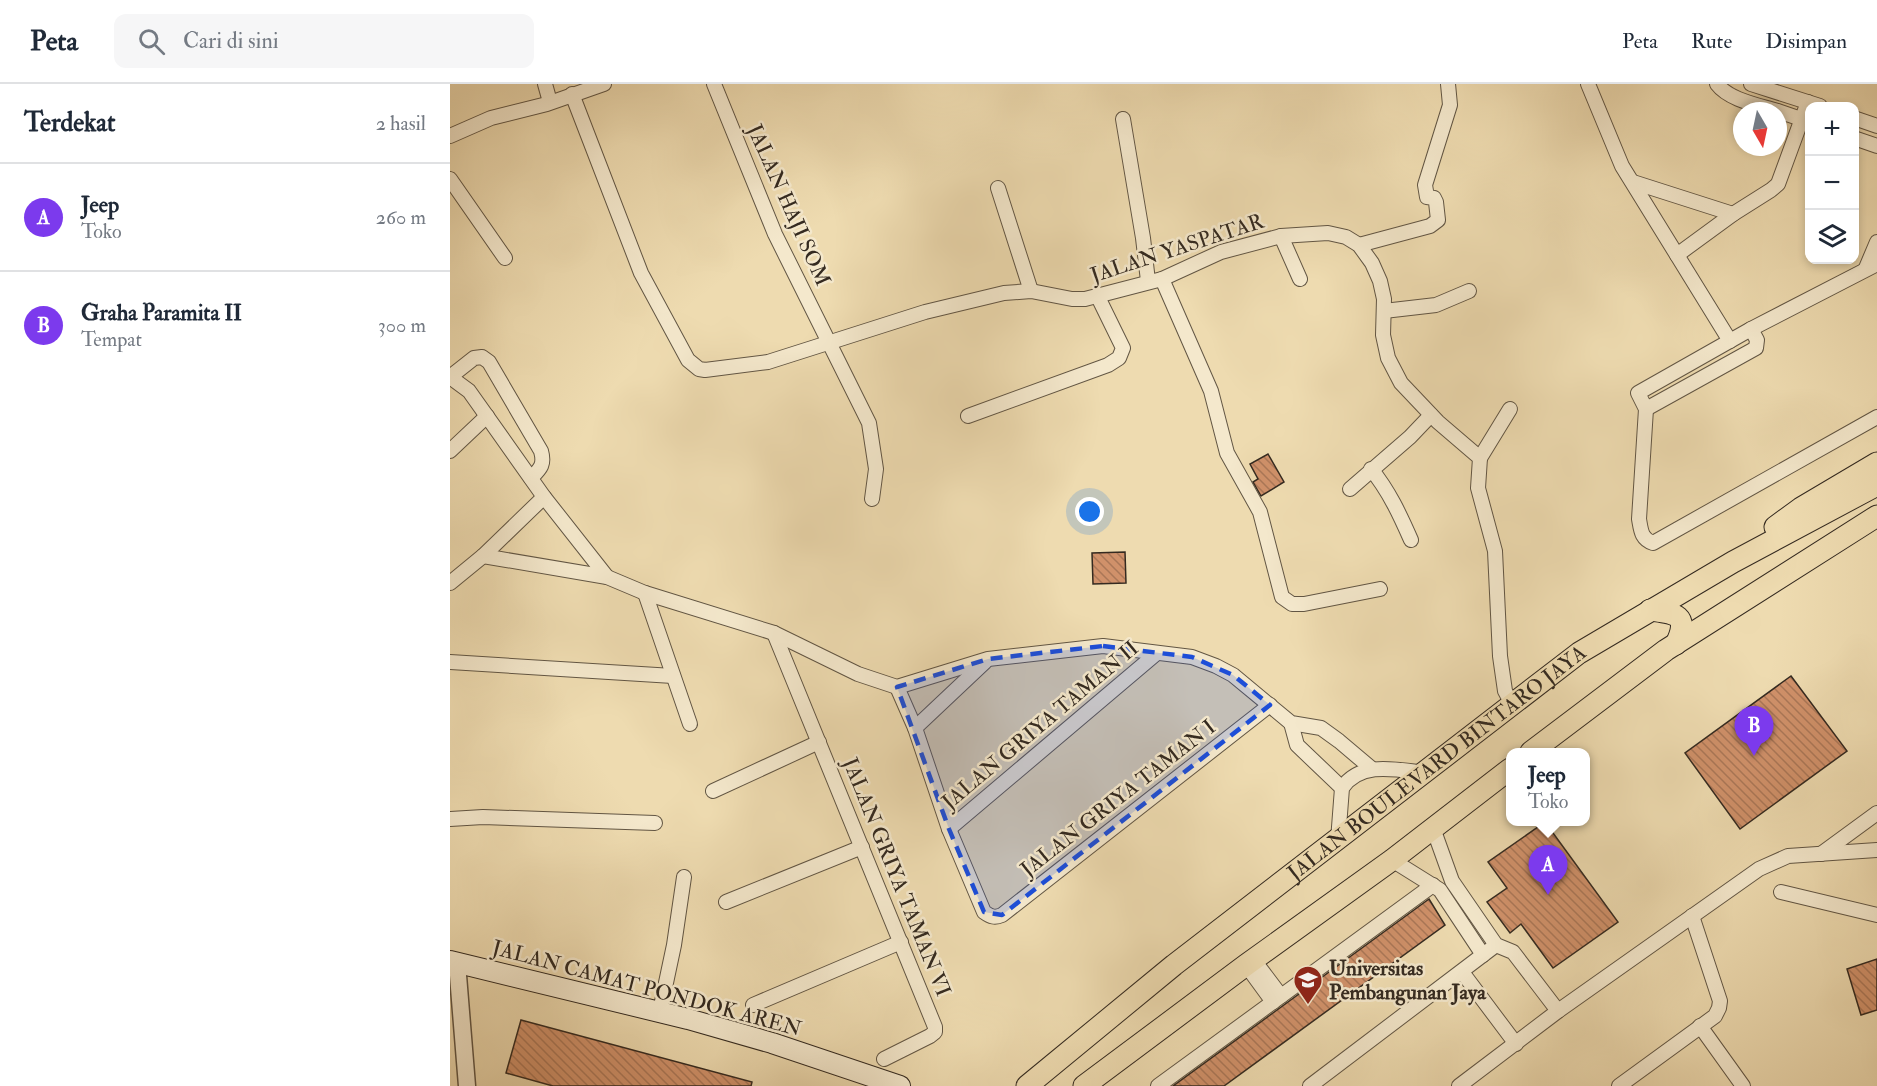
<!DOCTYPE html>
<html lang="id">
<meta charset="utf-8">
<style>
:root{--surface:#fff;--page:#f6f6f7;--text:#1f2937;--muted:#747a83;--line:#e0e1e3;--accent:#7c3aed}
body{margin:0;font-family:"IM FELL Double Pica",serif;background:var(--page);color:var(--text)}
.controls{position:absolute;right:18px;top:18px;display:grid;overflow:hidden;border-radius:12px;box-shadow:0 3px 9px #0003}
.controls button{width:54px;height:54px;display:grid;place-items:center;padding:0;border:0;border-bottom:2px solid var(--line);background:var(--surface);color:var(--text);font:30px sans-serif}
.compass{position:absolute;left:1283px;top:18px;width:54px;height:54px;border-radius:50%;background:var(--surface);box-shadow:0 3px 9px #0003;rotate:171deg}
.you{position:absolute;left:640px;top:428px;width:21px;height:21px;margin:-15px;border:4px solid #fff;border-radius:50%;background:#1a73e8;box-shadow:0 0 0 9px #1a73e833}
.badge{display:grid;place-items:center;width:39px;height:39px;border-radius:50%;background:var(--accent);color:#fff;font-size:20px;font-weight:700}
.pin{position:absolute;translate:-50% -50px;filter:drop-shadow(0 2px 3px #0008)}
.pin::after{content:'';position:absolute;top:32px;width:21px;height:18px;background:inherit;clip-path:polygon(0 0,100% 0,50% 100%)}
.popup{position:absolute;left:1056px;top:664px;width:84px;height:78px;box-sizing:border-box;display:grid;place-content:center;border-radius:12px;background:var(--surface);filter:drop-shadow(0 2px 4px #0005);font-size:20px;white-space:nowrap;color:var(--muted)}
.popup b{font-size:22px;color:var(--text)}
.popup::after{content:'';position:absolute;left:50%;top:100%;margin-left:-12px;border:12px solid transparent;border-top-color:var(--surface)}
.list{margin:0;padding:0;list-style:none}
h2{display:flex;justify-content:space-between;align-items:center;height:78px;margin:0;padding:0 24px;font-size:26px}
h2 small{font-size:20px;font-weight:400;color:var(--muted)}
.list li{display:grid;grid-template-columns:39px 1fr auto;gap:18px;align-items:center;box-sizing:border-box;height:108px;padding:0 24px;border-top:2px solid var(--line)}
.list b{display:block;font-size:22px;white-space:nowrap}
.list p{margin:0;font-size:20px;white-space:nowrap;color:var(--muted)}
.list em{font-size:20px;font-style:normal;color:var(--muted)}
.icon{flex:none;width:33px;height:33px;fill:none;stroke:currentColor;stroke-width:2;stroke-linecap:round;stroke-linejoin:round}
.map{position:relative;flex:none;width:1427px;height:1002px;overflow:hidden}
header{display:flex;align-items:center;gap:36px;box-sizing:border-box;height:84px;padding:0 30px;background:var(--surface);border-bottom:2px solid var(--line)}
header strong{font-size:28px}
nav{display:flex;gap:33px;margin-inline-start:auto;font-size:21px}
.search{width:420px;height:54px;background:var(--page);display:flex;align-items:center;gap:15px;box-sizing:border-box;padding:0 21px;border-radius:12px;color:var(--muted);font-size:22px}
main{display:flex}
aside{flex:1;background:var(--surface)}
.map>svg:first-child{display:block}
.building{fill:url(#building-back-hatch);stroke:#342a20;stroke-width:1.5}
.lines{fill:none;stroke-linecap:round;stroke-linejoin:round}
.minor-casing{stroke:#625644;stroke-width:16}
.tertiary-casing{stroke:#625644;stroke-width:19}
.secondary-casing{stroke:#342a20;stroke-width:22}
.primary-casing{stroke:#342a20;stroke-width:23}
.minor{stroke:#f4e8cc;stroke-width:14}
.tertiary{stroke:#f4e8cc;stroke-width:16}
.secondary{stroke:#f4e8cc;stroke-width:20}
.primary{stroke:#eedbb0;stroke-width:21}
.marked{fill:#1d4ed8;fill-opacity:0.2;stroke:#1d4ed8;stroke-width:4.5;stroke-dasharray:12 8;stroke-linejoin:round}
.labels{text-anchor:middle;stroke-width:5;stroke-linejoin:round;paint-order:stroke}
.street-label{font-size:21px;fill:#342a20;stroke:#f4e8cc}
.poi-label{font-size:21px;font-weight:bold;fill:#342a20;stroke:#f4e8cc;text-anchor:start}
</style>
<header>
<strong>Peta</strong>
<div class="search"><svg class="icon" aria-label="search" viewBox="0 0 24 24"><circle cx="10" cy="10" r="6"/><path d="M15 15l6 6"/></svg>Cari di sini</div>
<nav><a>Peta</a><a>Rute</a><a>Disimpan</a></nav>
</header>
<main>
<aside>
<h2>Terdekat<small>2 hasil</small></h2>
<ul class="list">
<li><span class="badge">A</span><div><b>Jeep</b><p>Toko</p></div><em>260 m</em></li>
<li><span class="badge">B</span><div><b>Graha Paramita II</b><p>Tempat</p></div><em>300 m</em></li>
</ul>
</aside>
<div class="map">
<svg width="1427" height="1002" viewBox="0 0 1427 1002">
<defs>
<pattern id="building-back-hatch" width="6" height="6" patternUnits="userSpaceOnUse" patternTransform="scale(1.5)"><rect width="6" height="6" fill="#d0916a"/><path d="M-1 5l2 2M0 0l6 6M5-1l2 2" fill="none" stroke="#aa7757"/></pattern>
</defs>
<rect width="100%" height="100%" fill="#eedbb0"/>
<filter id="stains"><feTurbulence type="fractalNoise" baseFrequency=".00333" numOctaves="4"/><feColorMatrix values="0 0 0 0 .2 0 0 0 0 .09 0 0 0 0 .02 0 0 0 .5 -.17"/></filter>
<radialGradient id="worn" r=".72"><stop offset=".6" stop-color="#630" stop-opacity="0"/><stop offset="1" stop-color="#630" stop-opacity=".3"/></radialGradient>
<g class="building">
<polygon points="818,370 834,398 811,412 803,398 808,395 800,380"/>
<polygon points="675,468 676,499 643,500 642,469"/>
<polygon points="1341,592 1397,667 1290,745 1235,669"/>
<polygon points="1095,738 1168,838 1103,884 1071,840 1060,849 1037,818 1057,804 1038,778"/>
<polygon points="979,815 995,841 774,1002 723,1002"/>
<polygon points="1427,875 1427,926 1411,931 1397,885"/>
<polygon points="71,936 302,998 301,1002 103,1002 56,989"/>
</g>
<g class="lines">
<g class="minor-casing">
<g id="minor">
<polyline points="95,0 100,18"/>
<polyline points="264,0 325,150 419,339 426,385 422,415"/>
<polyline points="1138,0 1172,82 1280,257"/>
<path d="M1267 0C1279 16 1308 21 1327 27"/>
<polyline points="1301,0 1370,22"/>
<polyline points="122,10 191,189 238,276 249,285 255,286 318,278 475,228 554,209 581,207 622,215 635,215 712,195 771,168 831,152 878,149 896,153 909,161 922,179 930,197 934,215 933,251 938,274 951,299 988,338 1030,374 1028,404 1045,467 1050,572 1055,607 1062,620"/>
<polyline points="1328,27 1360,38"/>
<polyline points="1404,34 1427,42"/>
<polyline points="673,35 693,154 698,197"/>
<polyline points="0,52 41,34 97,20 154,0"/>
<polyline points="1404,54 1427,62"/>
<polyline points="0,95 55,174"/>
<polyline points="1183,98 1283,130"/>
<polyline points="548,104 581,207"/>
<polyline points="831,152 850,195"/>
<polyline points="909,161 980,142 988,136 986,118 984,114 977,113 975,101 1000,21 998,0"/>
<polyline points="1227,171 1283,130 1321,106 1328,100 1358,18"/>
<path d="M1427 180 1301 245 1188 309 1196 325 1189 435C1191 446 1191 455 1203 459L1427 333"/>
<polyline points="1416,184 1427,158"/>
<polyline points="712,195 761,307 777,369 810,428 832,513 842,520 854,520 930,505"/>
<polyline points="934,227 986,221 1019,207"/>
<polyline points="0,293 19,307 94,413 157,493"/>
<path d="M0 293 24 274 32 273 39 278 91 367C95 381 90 385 81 394"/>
<polyline points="1196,325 1306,264 1307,256 1301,245"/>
<polyline points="518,332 658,281 669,274 673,264 648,213"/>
<polyline points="0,367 37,332"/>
<polyline points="1030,374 1060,325"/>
<path d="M921 385C939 407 950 431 961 456"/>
<polyline points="900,405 960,353 981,331"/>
<polyline points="33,472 157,493 195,509 324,549 408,590 447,603 538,575 653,562 742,573 766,582 783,591 841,639 871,644 889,657 921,684"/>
<polyline points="0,499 33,472 94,413"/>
<polyline points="195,509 240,640"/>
<polyline points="324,549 485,943 485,948 480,952 434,975"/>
<polyline points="0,578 223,592"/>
<path d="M447 603 465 644 499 745 534 828C541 833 545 834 552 831L820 621"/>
<polyline points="841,639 847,661 892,704"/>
<polyline points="465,644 535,578"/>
<polyline points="263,707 369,658"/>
<polyline points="0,735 33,733 205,739"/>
<polyline points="983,744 1002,797 1046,861 1063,868 1108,927"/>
<polyline points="499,745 707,569"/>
<path d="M888 756 892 704C911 676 948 686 976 689"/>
<polyline points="1371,770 1427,729"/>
<polyline points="942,776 990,806 1033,871"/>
<polyline points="1331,808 1427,831"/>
<polyline points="276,818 412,763"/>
<polyline points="803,875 831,912"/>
<polyline points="796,881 823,918"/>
<polyline points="1012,888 1066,960"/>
<polyline points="303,921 451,858"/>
<polyline points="210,927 224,861 234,793"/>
<polyline points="1250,942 1293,1002"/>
<polyline points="708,1002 983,801"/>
<polyline points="860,1002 1046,861"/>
<polyline points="1009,1002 1108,927 1309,785 1338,772 1427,766"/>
<polyline points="1169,1002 1265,932 1269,924 1270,917 1242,832"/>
</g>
</g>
<g class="tertiary-casing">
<polyline id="tertiary" points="7,879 17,1002"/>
</g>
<g class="secondary-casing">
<polyline id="secondary" points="0,877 238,935 322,959 450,1002"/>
</g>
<g class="primary-casing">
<g id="primary">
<polyline points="1325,443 1351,424 1427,379"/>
<path d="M1200 526C1226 529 1240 531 1226 560"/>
<polyline points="1081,668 1216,566 1427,432"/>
<path id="s1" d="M577 1002 724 881 1129 569 1283 478 1427 401"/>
<polyline points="634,1002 796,881 942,776 1060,685"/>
</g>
</g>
<use href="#minor" class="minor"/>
<use href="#tertiary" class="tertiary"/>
<use href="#secondary" class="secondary"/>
<use href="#primary" class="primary"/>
</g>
<path class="marked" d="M653 562 742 573 783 591 820 621 552 831 534 828 499 745 447 603 538 575Z"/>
<defs>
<g id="university-pin" transform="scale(1.5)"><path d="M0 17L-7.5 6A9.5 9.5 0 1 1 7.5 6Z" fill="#8f2418" stroke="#f4e8cc"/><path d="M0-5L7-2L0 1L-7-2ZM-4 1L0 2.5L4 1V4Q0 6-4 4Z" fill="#fff"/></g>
</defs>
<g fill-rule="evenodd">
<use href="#university-pin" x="858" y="896"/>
</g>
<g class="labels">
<g class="street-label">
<text transform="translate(339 121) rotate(66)" y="7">JALAN HAJI SOM</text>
<text transform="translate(727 164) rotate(-18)" y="7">JALAN YASPATAR</text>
<text transform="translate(590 641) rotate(-40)" y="7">JALAN GRIYA TAMAN II</text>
<text dy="7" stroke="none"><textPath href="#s1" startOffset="522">JALAN BOULEVARD BINTARO JAYA</textPath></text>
<text transform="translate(668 714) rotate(-38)" y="7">JALAN GRIYA TAMAN I</text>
<text transform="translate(447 793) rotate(68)" y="7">JALAN GRIYA TAMAN VI</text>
<text transform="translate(197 904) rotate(15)" y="7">JALAN CAMAT PONDOK AREN</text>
</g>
<g class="poi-label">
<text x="879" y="891">Universitas<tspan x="879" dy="24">Pembangunan Jaya</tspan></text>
</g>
</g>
<rect width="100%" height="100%" filter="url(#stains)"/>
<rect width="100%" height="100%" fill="url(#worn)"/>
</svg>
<div class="controls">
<button>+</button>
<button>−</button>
<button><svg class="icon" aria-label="layers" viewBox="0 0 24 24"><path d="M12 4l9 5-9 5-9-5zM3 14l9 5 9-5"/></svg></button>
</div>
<svg class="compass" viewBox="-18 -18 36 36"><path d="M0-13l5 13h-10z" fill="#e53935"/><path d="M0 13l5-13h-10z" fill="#747a83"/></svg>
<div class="you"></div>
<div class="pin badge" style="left:1098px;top:811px">A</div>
<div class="popup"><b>Jeep</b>Toko</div>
<div class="pin badge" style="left:1304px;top:672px">B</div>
</div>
</main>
